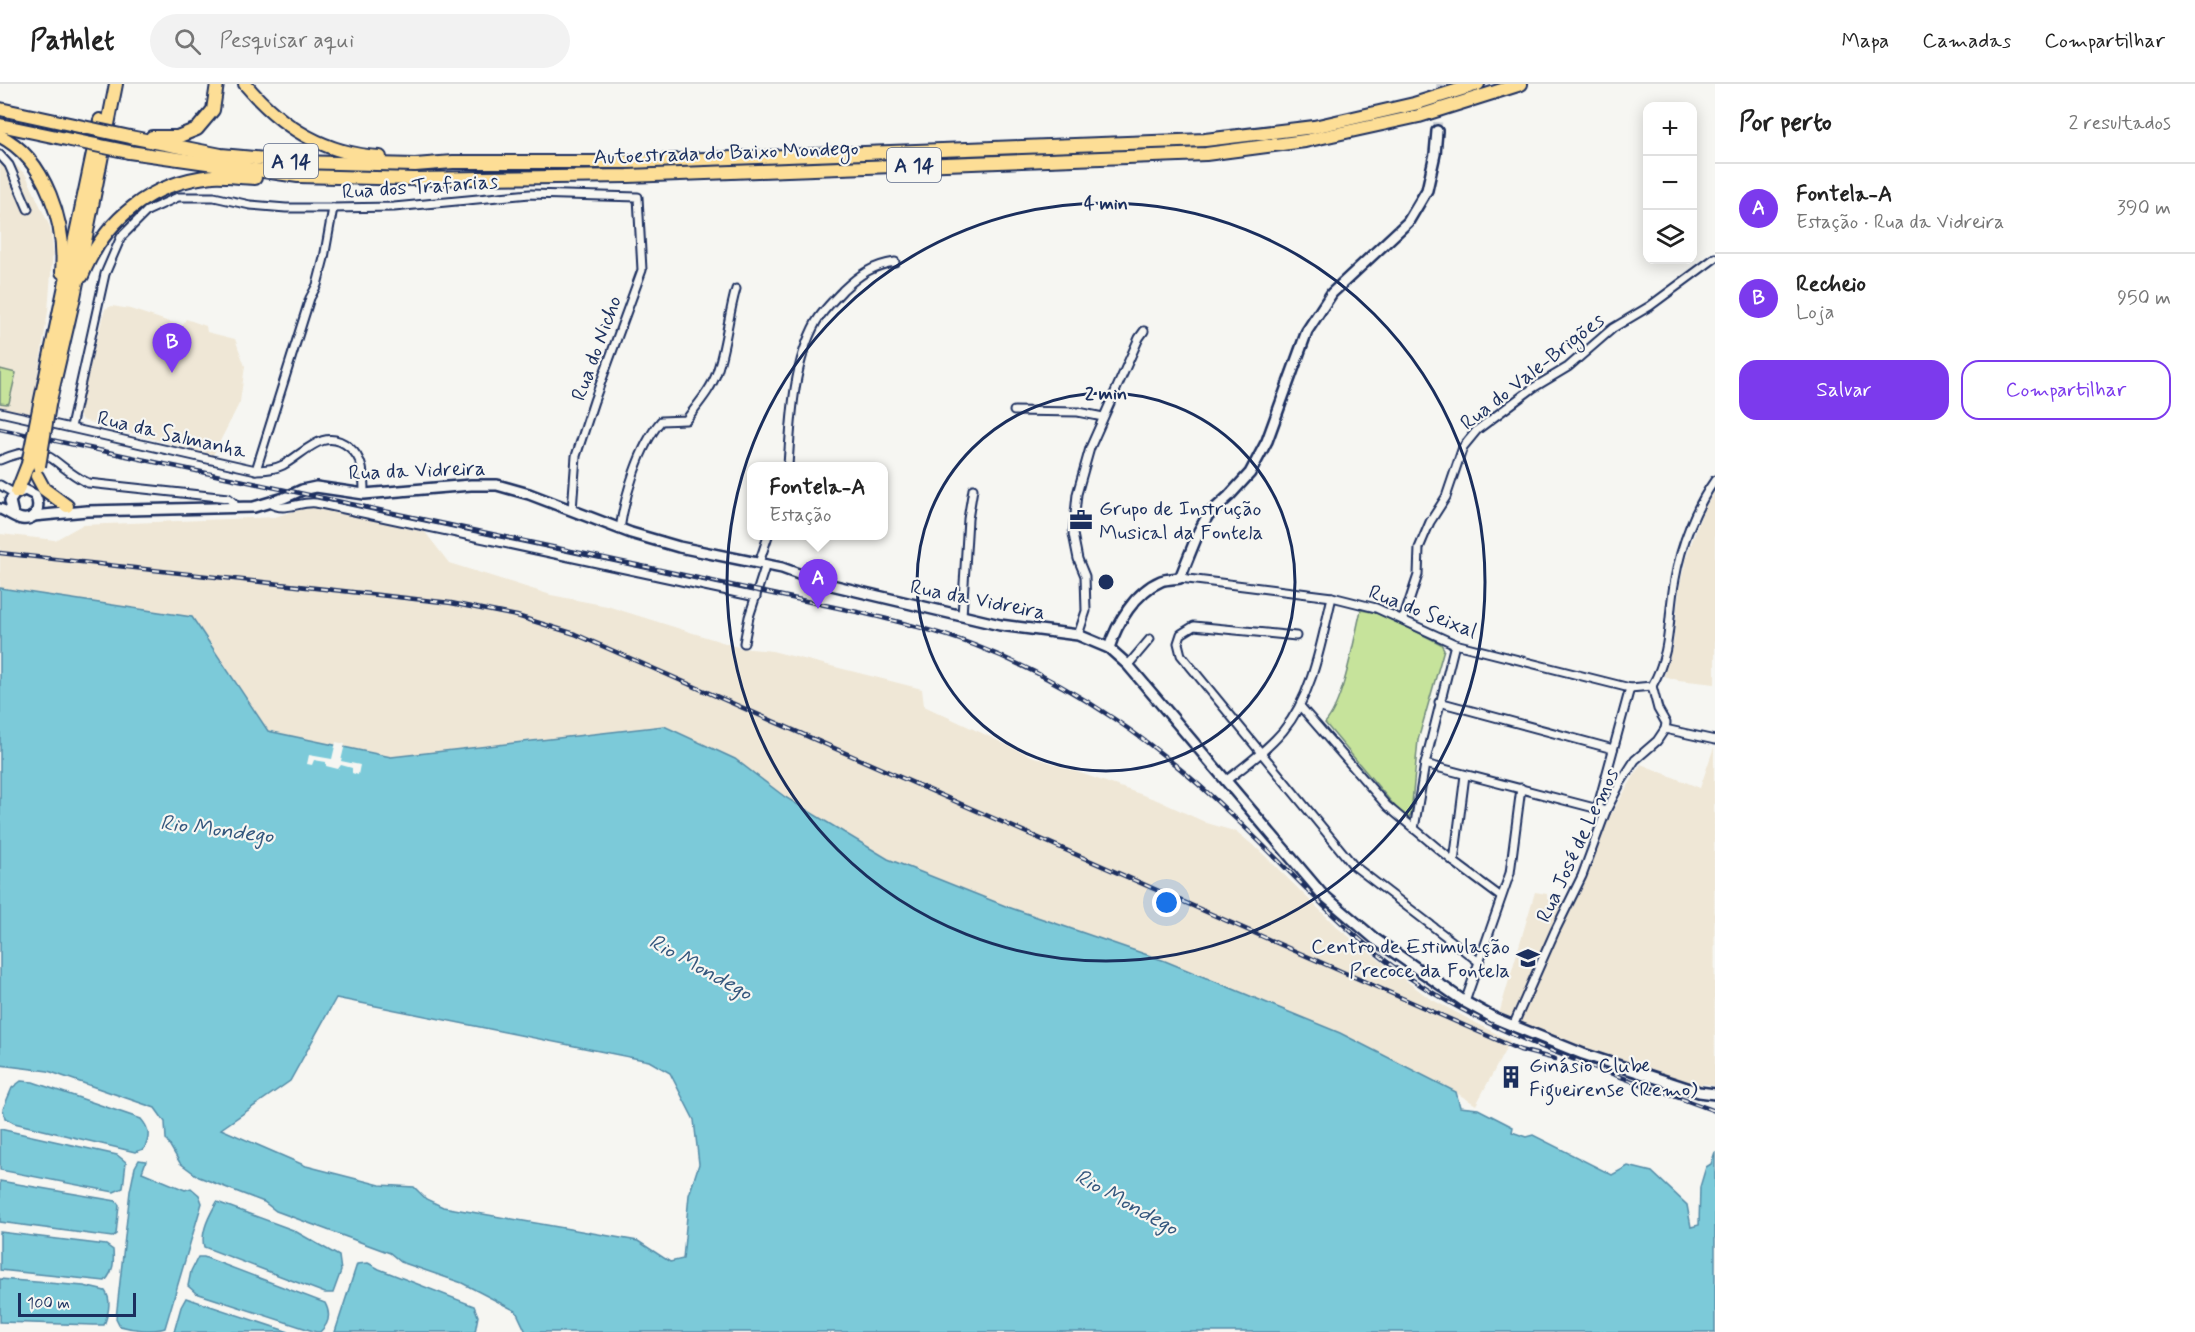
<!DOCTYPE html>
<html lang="pt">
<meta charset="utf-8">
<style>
:root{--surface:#fff;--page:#f2f2f2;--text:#222;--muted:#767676;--line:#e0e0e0;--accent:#7c3aed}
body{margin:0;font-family:Mynerve,sans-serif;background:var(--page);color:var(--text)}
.controls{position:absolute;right:18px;top:18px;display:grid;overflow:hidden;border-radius:12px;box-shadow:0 3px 15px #0003}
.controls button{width:54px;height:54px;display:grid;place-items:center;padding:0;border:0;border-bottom:2px solid var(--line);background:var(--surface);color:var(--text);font:30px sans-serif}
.scale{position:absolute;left:18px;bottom:15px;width:118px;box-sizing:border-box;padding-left:6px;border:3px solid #1b2f5e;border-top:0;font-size:16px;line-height:21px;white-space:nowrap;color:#1b2f5e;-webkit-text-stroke:4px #f6f6f2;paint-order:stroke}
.you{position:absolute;left:1167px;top:819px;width:21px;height:21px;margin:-15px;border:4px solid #fff;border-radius:50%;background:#1a73e8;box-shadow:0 0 0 9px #1a73e833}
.badge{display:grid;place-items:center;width:39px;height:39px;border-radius:50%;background:var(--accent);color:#fff;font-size:20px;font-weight:700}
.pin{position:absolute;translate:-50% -50px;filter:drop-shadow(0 2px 3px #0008)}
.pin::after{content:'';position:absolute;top:32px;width:21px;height:18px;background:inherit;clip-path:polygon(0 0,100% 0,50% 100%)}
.popup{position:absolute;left:747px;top:378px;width:141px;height:78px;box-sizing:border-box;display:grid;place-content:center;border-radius:12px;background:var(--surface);filter:drop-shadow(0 2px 4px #0005);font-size:20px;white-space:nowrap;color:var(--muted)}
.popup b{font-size:22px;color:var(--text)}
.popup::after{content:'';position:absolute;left:50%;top:100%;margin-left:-12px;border:12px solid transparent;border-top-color:var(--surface)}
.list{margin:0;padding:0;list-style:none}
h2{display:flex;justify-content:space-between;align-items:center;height:78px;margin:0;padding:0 24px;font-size:26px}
h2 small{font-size:20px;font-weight:400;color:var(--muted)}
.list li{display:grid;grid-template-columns:39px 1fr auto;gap:18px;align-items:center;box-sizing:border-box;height:90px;padding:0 24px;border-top:2px solid var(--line)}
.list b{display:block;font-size:22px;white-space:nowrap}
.list p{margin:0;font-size:20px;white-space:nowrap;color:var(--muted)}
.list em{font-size:20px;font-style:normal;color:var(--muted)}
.actions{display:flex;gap:12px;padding:18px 24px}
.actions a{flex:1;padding:14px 0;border:2px solid var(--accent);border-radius:18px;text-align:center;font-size:21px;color:var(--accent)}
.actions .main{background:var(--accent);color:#fff}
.icon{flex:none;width:33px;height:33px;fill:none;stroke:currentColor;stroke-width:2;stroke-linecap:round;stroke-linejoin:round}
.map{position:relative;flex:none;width:1715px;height:1248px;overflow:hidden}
header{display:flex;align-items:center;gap:36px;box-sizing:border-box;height:84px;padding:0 30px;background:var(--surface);border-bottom:2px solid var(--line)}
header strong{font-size:28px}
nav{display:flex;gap:33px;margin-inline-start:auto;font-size:21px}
.search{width:420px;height:54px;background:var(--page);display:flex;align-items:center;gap:15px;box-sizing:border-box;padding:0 21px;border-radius:33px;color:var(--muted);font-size:22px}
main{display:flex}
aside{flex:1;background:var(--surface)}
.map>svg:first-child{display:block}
.built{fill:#efe7d6}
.green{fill:#c6e39b;stroke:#70897c;stroke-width:1.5}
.water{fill:#7bcad9;stroke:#558ca8;stroke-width:1.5;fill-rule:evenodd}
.pier{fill:#f6f6f2}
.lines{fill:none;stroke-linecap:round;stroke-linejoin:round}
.secondary-tunnel{stroke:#caced4;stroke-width:9;stroke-dasharray:9 4.5;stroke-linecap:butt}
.street-casing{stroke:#1b2f5e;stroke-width:11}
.secondary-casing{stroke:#1b2f5e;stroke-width:14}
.highway-casing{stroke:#1b2f5e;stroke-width:16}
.street{stroke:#f6f6f2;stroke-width:7}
.secondary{stroke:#f6f6f2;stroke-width:9}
.highway{stroke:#fdde96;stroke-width:12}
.rail-casing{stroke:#1b2f5e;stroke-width:4.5}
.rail{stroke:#f6f6f2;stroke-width:2;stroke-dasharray:7;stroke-linecap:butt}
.highway-bridge-casing{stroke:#1b2f5e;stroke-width:16;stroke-linecap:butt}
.highway-bridge{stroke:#fdde96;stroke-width:12}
.ring{fill:none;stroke:#1b2f5e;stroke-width:3}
.labels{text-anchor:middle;stroke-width:4.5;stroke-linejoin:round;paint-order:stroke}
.shield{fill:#f6f6f2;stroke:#5d6b8a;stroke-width:1.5}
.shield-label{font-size:20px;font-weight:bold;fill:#1b2f5e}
.street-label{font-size:21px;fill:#1b2f5e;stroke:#f6f6f2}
.poi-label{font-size:21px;fill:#1b2f5e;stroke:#f6f6f2;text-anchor:start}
.water-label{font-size:22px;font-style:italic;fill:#33567d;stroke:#f6f6f2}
.centre{fill:#1b2f5e;stroke:#f6f6f2;stroke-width:3}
.ring-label{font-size:18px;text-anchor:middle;font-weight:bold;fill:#1b2f5e;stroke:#f6f6f2;stroke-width:4.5;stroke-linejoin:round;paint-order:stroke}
</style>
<header>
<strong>Pathlet</strong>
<div class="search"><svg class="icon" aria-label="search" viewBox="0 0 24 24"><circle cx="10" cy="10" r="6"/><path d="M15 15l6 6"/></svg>Pesquisar aqui</div>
<nav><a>Mapa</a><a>Camadas</a><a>Compartilhar</a></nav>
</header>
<main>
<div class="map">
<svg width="1715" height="1248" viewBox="0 0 1715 1248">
<rect width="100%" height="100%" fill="#f6f6f2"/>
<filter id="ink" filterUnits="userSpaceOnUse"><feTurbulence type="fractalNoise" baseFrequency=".0167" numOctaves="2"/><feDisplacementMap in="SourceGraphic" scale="12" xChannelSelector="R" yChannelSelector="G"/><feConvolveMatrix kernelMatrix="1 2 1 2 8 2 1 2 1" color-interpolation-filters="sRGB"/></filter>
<g filter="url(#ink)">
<g class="built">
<polygon points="0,66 26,91 50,143 53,165 48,227 32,330 0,323"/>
<polygon points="112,222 130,225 182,242 186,235 206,242 207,248 235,255 245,282 240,318 213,371 82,336 77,328 87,290 105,225"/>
<polygon points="1715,406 1715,600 1678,596 1664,592 1673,560 1680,500 1688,469 1702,429"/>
<polygon points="310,422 425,448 449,479 551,511 607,522 741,564 772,567 922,605 924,622 1029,671 1157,716 1207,739 1237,748 1261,768 1339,845 1429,914 1510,957 1476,1021 1455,1008 1340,949 1165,877 1008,823 888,775 785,713 735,675 665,642 391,673 268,647 192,533 0,504 0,450 55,456 82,441 275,433"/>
<polygon points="1714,663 1715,1002 1705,1000 1690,1002 1519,940 1611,730 1641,680 1700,704"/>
<polygon points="1535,808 1547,810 1547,815 1567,817 1513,932 1508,933 1499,930"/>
</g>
<g class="green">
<polygon points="0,285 16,289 9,319 7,320 0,319"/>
<path d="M1361 526 1382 530 1441 560 1444 565 1418 656 1411 730 1409 733 1403 732 1325 639C1344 618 1354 554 1361 526Z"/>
</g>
<g class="water">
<path d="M0 504 192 533 268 647 391 673 664 642 735 675 785 713 888 775 1008 823 1165 877 1340 949 1456 1008 1460 1023 1478 1025 1513 1043 1512 1048 1526 1053 1533 1051 1612 1091 1628 1082 1652 1088 1687 1121 1691 1143 1699 1141 1700 1103 1706 1083 1711 1080 1715 1068V1248H526L516 1227 462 1199 401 1178 390 1169 276 1127 264 1118 199 1093 180 1079 166 1055 165 1038 155 1024 48 987 0 981ZM336 914 649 977 670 989 694 1036 699 1080 689 1111 683 1175 670 1178 638 1157 443 1123 426 1115 414 1103 380 1101 306 1082 221 1045 290 997Z"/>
<path d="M21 997 33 998 141 1035C150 1045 150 1054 144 1065L135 1068 14 1039 5 1034 3 1025 12 1004Z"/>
<polygon points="0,1045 117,1071 126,1078 123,1104 114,1108 0,1086"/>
<path d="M139 1076 146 1077 142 1088 185 1106 191 1104 199 1111 202 1119 165 1244C153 1248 134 1246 120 1242L116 1234 130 1107 135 1083Z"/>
<polygon points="0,1097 116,1117 119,1121 116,1150 112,1153 0,1138"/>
<path d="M217 1118 293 1146 339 1172 341 1187 333 1209H325L204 1163C200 1148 210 1130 217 1118Z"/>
<path d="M0 1148 106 1161 113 1166C114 1178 114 1187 105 1197L0 1186Z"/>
<path d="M198 1173H204L325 1219C331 1230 329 1240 320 1248H316L196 1209 188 1202 191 1187Z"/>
<polygon points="368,1179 379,1185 474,1222 478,1232 475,1248 335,1248 357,1180"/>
<path d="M0 1195 84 1202 105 1207C112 1216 108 1231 104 1241H94L0 1238Z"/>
<polygon points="186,1214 289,1248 174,1248 181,1223"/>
</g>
<polygon class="pier" points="336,658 345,660 341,677 360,681 358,691 352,689 352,684 341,681 338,685 326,682 326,678 314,676 312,681 307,680 309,671 332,675"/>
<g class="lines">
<polyline class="secondary-tunnel" points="1437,47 1441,0"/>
<g class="street-casing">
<g id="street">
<polyline points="0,71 9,81 28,125"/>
<polyline points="1014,327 1078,328 1103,333"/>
<path d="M0 328 256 386C266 386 275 385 283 381 304 370 324 342 349 363 364 375 364 392 364 410"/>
<polyline points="71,343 105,190 121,153 147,127 178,113 214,113 250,121 286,124 333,124 394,123 530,110 638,113 642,186 594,317 576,372 572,426"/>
<path d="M0 376C51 355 49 380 88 399L228 414 234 419V424"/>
<path d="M788 382C791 335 793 280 816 238 823 226 834 216 843 206 859 191 873 181 895 178"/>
<polyline points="256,386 310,214 317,201 324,174 333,124"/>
<polyline points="0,401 15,410"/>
<path d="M270 419C284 429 299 417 316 419L756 513"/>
<path d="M620 445C625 411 639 363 661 337L686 336C697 321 711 306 717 288 726 262 728 232 736 205"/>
<polyline points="759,479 768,452"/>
<polyline points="1180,494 1332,513 1376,524 1455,560 1630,604 1652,602"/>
<polyline points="962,532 968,435 973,405"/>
<polyline points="1403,536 1418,491 1419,464 1430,438 1446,413 1463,363 1477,346 1533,304 1568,283 1613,244 1650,222 1715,174"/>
<polyline points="1078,551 1086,527 1085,492 1078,475 1073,450 1077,410 1090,364 1139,254 1144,247"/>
<polyline points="1296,552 1194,542 1181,550 1178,559 1181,571 1353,781 1479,878"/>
<polyline points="744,559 749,533 766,480"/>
<polyline points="1128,581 1150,555"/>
<path d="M1652 602C1673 565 1667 535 1675 495 1681 461 1695 424 1715 396"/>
<polyline points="1439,618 1613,665"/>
<polyline points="1300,622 1387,722 1454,778 1501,813"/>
<polyline points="1665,645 1715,656"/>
<polyline points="1425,680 1606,727"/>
<path d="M1227 696C1246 681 1267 666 1283 647 1313 611 1321 558 1332 513"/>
<polyline points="1597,725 1630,604"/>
<polyline points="1414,745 1425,680 1455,560"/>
<polyline points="1454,778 1465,691"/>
<polyline points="1465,918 1510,789 1521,704"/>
<polyline points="1513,942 1555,847 1582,792 1606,727 1621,698 1635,676 1657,657 1665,645 1666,639 1658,625 1652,602"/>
</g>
</g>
<g class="secondary-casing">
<g id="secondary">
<path d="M0 425C7 427 15 434 22 435 37 437 41 422 35 411L25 406 15 410 10 417 13 430"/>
<polyline points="33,432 87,427 254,423 284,414 302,406 316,403 364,410 471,401 497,401 529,410 631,449 679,463 782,484 823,499 1000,541 1078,551 1109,564 1128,581 1321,809 1375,855 1465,918 1494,934 1583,970 1699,1008 1715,1010"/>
<path d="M1109 564C1117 539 1135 508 1161 497 1166 495 1174 495 1180 494L1199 447 1208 431 1229 412 1250 389 1267 357 1307 247 1332 209 1408 138 1427 106 1435 70 1437 47"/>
</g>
</g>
<g class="highway-casing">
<g id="highway">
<path d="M245 0C280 42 324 70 380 73"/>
<polyline points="0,25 74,41"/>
<polyline points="0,41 71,56"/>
<path d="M0 52C46 75 66 140 62 188"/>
<polyline points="130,53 221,71 298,78 415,81 453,78 628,78 1205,56 1314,43 1414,20 1478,0"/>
<polyline points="152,53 177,53 197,45 213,26 217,0"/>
<polyline points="129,68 298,92 414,95 628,92 1206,70 1305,57 1419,32 1521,0"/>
<path d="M82 192C105 135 151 98 213 92 227 91 241 94 255 94"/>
<polyline points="40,320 100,36"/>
<polyline points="49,321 74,213 116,0"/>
<polyline points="37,392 44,405 67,422"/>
<polyline points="17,408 28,380"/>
</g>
</g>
<use href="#street" class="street"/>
<use href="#secondary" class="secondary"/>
<use href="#highway" class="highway"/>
<g class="rail-casing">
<g id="rail">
<path d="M0 345 862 529C900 538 937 547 974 561 1075 600 1158 660 1236 735 1286 782 1332 835 1386 877 1483 951 1602 985 1715 1027"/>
<polyline points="0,469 451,519 517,532 575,550 1520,966 1555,975"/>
</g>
</g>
<use href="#rail" class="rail"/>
<g class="highway-bridge-casing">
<g id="highway-bridge">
<polyline points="74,41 130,53"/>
<polyline points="71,56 129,68"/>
<polyline points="28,380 40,320"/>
<polyline points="39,382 49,321"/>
</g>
</g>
<use href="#highway-bridge" class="highway-bridge"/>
</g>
</g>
<g class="ring">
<circle cx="1106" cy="498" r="189"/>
<circle cx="1106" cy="498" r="379"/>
</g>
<defs>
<g id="office-bare" transform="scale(1.8)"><path d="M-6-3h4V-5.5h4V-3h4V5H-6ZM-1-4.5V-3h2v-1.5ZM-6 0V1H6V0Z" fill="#1b2f5e" stroke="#f6f6f2" stroke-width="2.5" paint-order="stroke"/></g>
<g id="school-bare" transform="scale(1.8)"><path d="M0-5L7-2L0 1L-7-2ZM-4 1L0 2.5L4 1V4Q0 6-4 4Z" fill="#1b2f5e" stroke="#f6f6f2" stroke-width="2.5" paint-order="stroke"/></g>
<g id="building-bare" transform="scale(1.8)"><path d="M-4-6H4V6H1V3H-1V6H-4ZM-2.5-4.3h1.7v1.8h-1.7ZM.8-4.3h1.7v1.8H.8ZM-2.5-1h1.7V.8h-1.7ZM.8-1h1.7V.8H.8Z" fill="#1b2f5e" stroke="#f6f6f2" stroke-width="2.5" paint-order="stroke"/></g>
</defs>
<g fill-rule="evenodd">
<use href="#office-bare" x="1081" y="436"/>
<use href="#school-bare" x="1528" y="874"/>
<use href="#building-bare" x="1511" y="993"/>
</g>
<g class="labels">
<g class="shield">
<rect x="264" y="60" width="54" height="34" rx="4.5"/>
<rect x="887" y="64" width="54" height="34" rx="4.5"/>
</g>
<g class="shield-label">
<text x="291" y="84">A 14</text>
<text x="914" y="88">A 14</text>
</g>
<g class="street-label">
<text transform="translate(726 68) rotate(-2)" y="7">Autoestrada do Baixo Mondego</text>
<text transform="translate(420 102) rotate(-4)" y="7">Rua dos Trafarias</text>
<text transform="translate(596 264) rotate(-70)" y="7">Rua do Nicho</text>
<text transform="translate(1532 287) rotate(-38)" y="7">Rua do Vale-Brigões</text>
<text transform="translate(172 350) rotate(13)" y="7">Rua da Salmanha</text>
<text transform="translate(417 386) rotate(-2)" y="7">Rua da Vidreira</text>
<text transform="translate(978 515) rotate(11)" y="7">Rua da Vidreira</text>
<text transform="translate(1423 527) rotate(21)" y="7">Rua do Seixal</text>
<text transform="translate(1577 761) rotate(-65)" y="7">Rua José de Lemos</text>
</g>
<g class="poi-label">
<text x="1099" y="431">Grupo de Instrução<tspan x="1099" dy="24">Musical da Fontela</tspan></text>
<text x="1510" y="869" text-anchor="end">Centro de Estimulação<tspan x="1510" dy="24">Precoce da Fontela</tspan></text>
<text x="1529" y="988">Ginásio Clube<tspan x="1529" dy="24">Figueirense (Remo)</tspan></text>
</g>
<g class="water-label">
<text transform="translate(217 744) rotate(7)" y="8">Rio Mondego</text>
<text transform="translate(701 882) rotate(29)" y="8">Rio Mondego</text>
<text transform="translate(1127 1117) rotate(29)" y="8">Rio Mondego</text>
</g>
</g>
<circle cx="1106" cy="498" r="9" class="centre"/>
<g class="ring-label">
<text x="1106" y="125">4 min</text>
<text x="1106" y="315">2 min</text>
</g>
</svg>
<div class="controls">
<button>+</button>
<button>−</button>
<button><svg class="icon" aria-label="layers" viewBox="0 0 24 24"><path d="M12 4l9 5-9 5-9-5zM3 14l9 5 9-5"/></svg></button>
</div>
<div class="scale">100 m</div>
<div class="you"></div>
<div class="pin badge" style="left:818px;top:525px">A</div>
<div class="popup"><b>Fontela-A</b>Estação</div>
<div class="pin badge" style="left:172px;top:289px">B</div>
</div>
<aside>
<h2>Por perto<small>2 resultados</small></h2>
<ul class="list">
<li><span class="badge">A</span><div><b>Fontela-A</b><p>Estação · Rua da Vidreira</p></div><em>390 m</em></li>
<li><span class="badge">B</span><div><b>Recheio</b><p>Loja</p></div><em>950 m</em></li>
</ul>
<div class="actions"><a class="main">Salvar</a><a>Compartilhar</a></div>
</aside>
</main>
